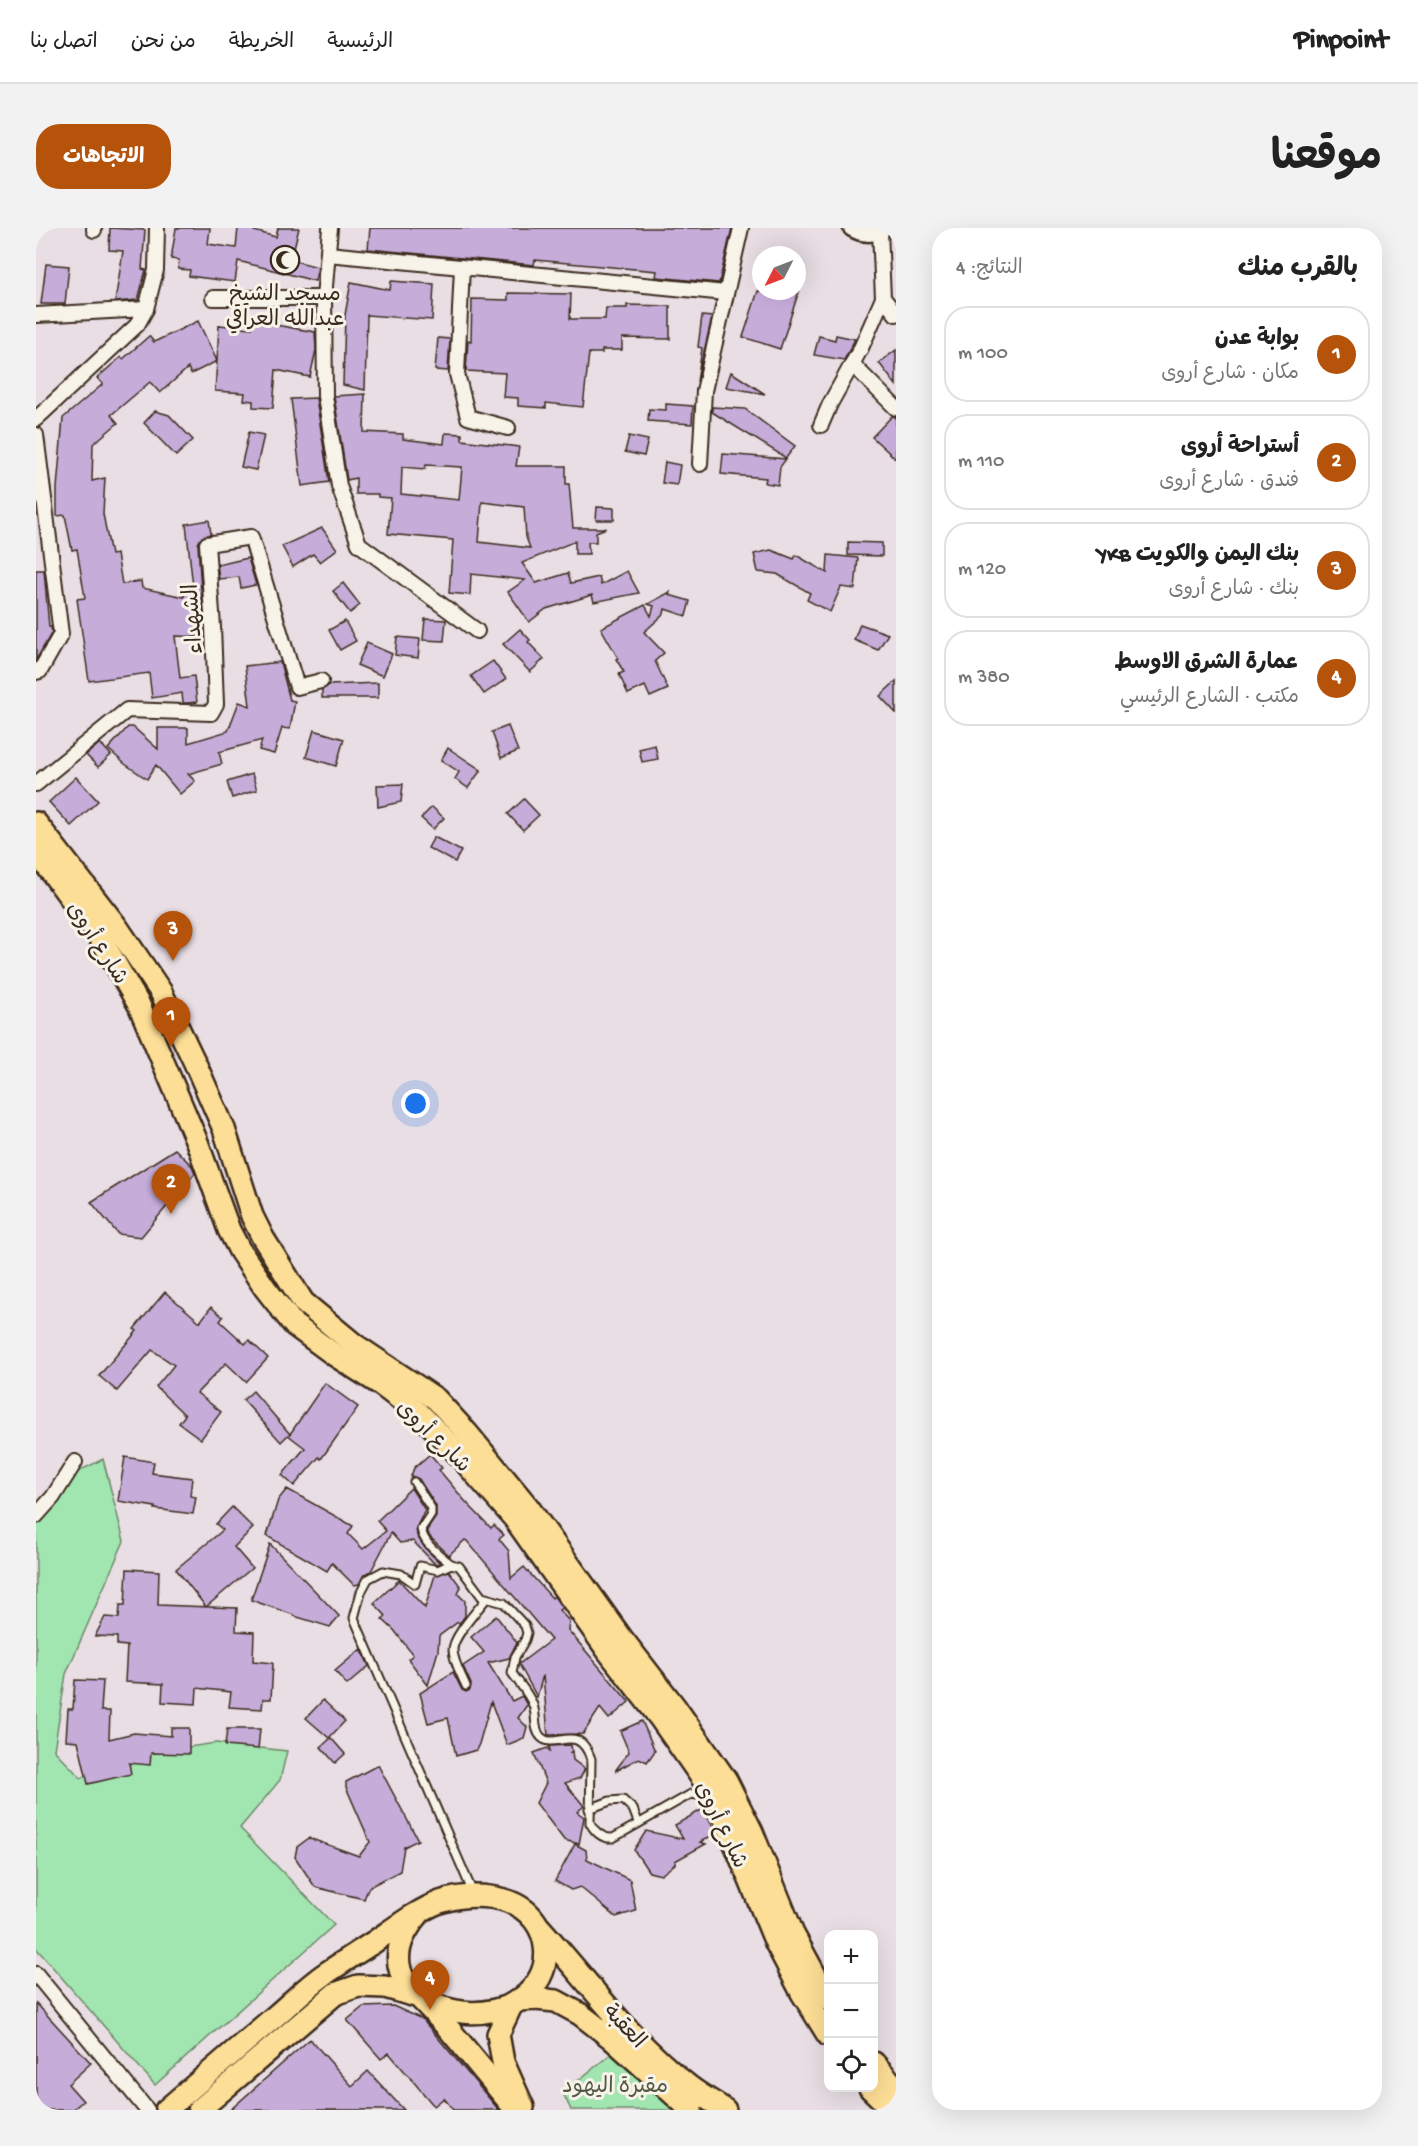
<!DOCTYPE html>
<html lang="ar">
<meta charset="utf-8">
<style>
:root{--surface:#fff;--page:#f2f2f2;--text:#222;--muted:#767676;--line:#e0e0e0;--accent:#b45309}
body{margin:0;font-family:"Gochi Hand","Playpen Sans Arabic",sans-serif;background:var(--page);color:var(--text);direction:rtl}
.controls{position:absolute;right:18px;bottom:18px;display:grid;overflow:hidden;border-radius:12px;box-shadow:0 6px 24px #0002}
.controls button{width:54px;height:54px;display:grid;place-items:center;padding:0;border:0;border-bottom:2px solid var(--line);background:var(--surface);color:var(--text);font:30px sans-serif}
.compass{position:absolute;left:716px;top:18px;width:54px;height:54px;border-radius:50%;background:var(--surface);box-shadow:0 6px 24px #0002;rotate:228deg}
.you{position:absolute;left:380px;top:876px;width:21px;height:21px;margin:-15px;border:4px solid #fff;border-radius:50%;background:#1a73e8;box-shadow:0 0 0 9px #1a73e833}
.badge{display:grid;place-items:center;width:39px;height:39px;border-radius:50%;background:var(--accent);color:#fff;font-size:20px;font-weight:700}
.pin{position:absolute;translate:-50% -50px;filter:drop-shadow(0 2px 3px #0008)}
.pin::after{content:'';position:absolute;top:32px;width:21px;height:18px;background:inherit;clip-path:polygon(0 0,100% 0,50% 100%)}
.list{margin:0;padding:0;list-style:none}
h2{display:flex;justify-content:space-between;align-items:center;height:78px;margin:0;padding:0 24px;font-size:26px}
h2 small{font-size:20px;font-weight:400;color:var(--muted)}
.list li{display:grid;grid-template-columns:39px 1fr auto;gap:18px;align-items:center;box-sizing:border-box;height:96px;margin:0 12px 12px;padding:0 12px;border:2px solid var(--line);border-radius:24px}
.list b{display:block;font-size:22px;white-space:nowrap}
.list p{margin:0;font-size:20px;white-space:nowrap;color:var(--muted)}
.list em{font-size:20px;font-style:normal;color:var(--muted)}
.icon{flex:none;width:33px;height:33px;fill:none;stroke:currentColor;stroke-width:2;stroke-linecap:round;stroke-linejoin:round}
.map{position:relative;flex:none;width:860px;height:1882px;overflow:hidden;direction:ltr;border-radius:24px}
header{display:flex;align-items:center;gap:36px;box-sizing:border-box;height:84px;padding:0 30px;background:var(--surface);border-bottom:2px solid var(--line)}
header strong{font-size:28px}
nav{display:flex;gap:33px;margin-inline-start:auto;font-size:21px}
.intro{display:flex;align-items:center;justify-content:space-between;box-sizing:border-box;height:144px;padding:0 36px}
h1{margin:0;font-size:42px}
.button{padding:15px 27px;border-radius:24px;background:var(--accent);color:#fff;font-size:21px;font-weight:700}
main{display:flex;gap:36px;padding:0 36px}
aside{flex:1;background:var(--surface);border-radius:24px;box-shadow:0 6px 24px #0002}
.map>svg:first-child{display:block}
.green{fill:#a1e5b1;stroke:#6e8868;stroke-width:1.5}
.building{fill:#c6acd9;stroke:#3b2a1e;stroke-width:1.5;fill-rule:evenodd}
.lines{fill:none;stroke-linecap:round;stroke-linejoin:round}
.service-casing{stroke:#3b2a1e;stroke-width:11}
.minor-casing{stroke:#3b2a1e;stroke-width:18}
.tertiary-casing{stroke:#3b2a1e;stroke-width:21}
.primary-casing{stroke:#3b2a1e;stroke-width:26}
.service{stroke:#f7f3e8;stroke-width:7}
.minor{stroke:#f7f3e8;stroke-width:14}
.tertiary{stroke:#f7f3e8;stroke-width:16}
.primary{stroke:#fdde96;stroke-width:21}
.labels{text-anchor:middle;stroke-width:6;stroke-linejoin:round;paint-order:stroke}
.poi-label{font-size:22px;fill:#3b2a1e;stroke:#f7f3e8}
.street-label{font-size:22px;fill:#3b2a1e;stroke:#f7f3e8}
.park-label{font-size:22px;fill:#545943;stroke:#f7f3e8}
</style>
<header>
<strong>Pinpoint</strong>
<nav><a>الرئيسية</a><a>الخريطة</a><a>من نحن</a><a>اتصل بنا</a></nav>
</header>
<div class="intro"><h1>موقعنا</h1><a class="button">الاتجاهات</a></div>
<main>
<aside>
<h2>بالقرب منك<small>النتائج: 4</small></h2>
<ul class="list">
<li><span class="badge">1</span><div><b>بوابة عدن</b><p>مكان · شارع أروى</p></div><em>100 m</em></li>
<li><span class="badge">2</span><div><b>أستراحة أروى</b><p>فندق · شارع أروى</p></div><em>110 m</em></li>
<li><span class="badge">3</span><div><b>بنك اليمن والكويت YKB</b><p>بنك · شارع أروى</p></div><em>120 m</em></li>
<li><span class="badge">4</span><div><b>عمارة الشرق الاوسط</b><p>مكتب · الشارع الرئيسي</p></div><em>380 m</em></li>
</ul>
</aside>
<div class="map">
<svg width="860" height="1882" viewBox="0 0 860 1882">
<rect width="100%" height="100%" fill="#e8dee4"/>
<filter id="ink" filterUnits="userSpaceOnUse"><feTurbulence type="fractalNoise" baseFrequency=".0167" numOctaves="2"/><feDisplacementMap in="SourceGraphic" scale="12" xChannelSelector="R" yChannelSelector="G"/><feConvolveMatrix kernelMatrix="1 2 1 2 8 2 1 2 1" color-interpolation-filters="sRGB"/></filter>
<g filter="url(#ink)">
<g class="green">
<polygon points="67,1231 88,1313 30,1446 18,1522 45,1550 112,1525 180,1515 251,1523 244,1552 204,1600 298,1697 119,1857 0,1720 0,1298 10,1288 39,1245"/>
<polygon points="581,1821 645,1882 535,1882 527,1865"/>
</g>
<g class="building">
<polygon points="74,0 109,2 106,41 110,42 102,72 79,74 87,23 73,22"/>
<polygon points="140,0 174,0 172,16 200,20 202,0 218,0 218,3 240,9 242,0 263,0 255,32 282,39 279,53 202,33 199,54 153,48 154,42 142,41 143,32 135,31"/>
<polygon points="334,0 696,0 683,55 620,49 621,43 576,39 499,32 498,37 332,21"/>
<polygon points="10,36 33,38 29,76 5,76"/>
<polygon points="355,53 398,56 396,92 331,87 329,162 307,157 309,87 315,54 354,62"/>
<polygon points="722,63 763,63 744,121 707,109"/>
<polygon points="472,65 535,66 534,91 569,91 570,80 591,80 591,77 634,78 634,111 586,110 586,122 566,122 566,125 553,125 547,179 510,175 510,180 482,178 482,170 467,169 469,145 430,143 432,112 435,113 436,71 472,72"/>
<polygon points="666,88 676,89 661,154 666,120 662,119"/>
<polygon points="162,93 181,133 183,97 216,100 217,93 279,104 280,122 274,149 240,142 237,180 217,179 217,173 208,172 209,165 179,163 181,133 155,146 152,140 124,165 114,154 75,187 82,195 57,216 56,253 69,250 67,286 75,327 81,326 86,356 105,353 106,360 148,369 148,360 157,359 150,296 173,292 175,306 166,309 162,316 168,409 139,408 144,450 158,448 161,474 152,475 147,475 146,465 116,470 113,445 53,453 41,371 49,370 41,321 36,322 29,287 21,288 21,260 27,190 67,156 61,150 85,129 87,131 113,108 118,114"/>
<polygon points="800,107 819,111 808,132 778,127 783,108 799,112"/>
<polygon points="402,110 414,111 412,143 399,142"/>
<polygon points="860,122 860,157 843,135"/>
<polygon points="695,144 729,166 690,159"/>
<path d="M329 166 328 204 367 206V211L408 216 409 205 426 206V212L483 219 480 238H530V256H533L537 300H570L560 304V314H552L553 326H539V313L486 335 500 355 532 345 535 355 563 349 565 357 591 343 603 365 558 374 556 367 510 381 493 394 472 364 489 352 435 346 434 367 413 365 417 312 352 306 355 270 342 269V266H320V250L311 252 298 168ZM390 237 426 239 423 272 365 266 366 239 389 241ZM446 274 488 279 490 309 494 320 443 314Z"/>
<polygon points="280,170 293,254 266,258 255,171"/>
<polygon points="630,176 657,178 656,196 612,193 613,181 630,182"/>
<polygon points="676,179 709,181 759,218 750,230 676,184"/>
<polygon points="119,183 133,187 157,212 140,228 108,195"/>
<polygon points="856,188 860,189 860,231 836,209"/>
<polygon points="213,204 228,207 220,242 205,239"/>
<polygon points="593,208 612,212 608,228 589,224"/>
<polygon points="687,226 750,231 744,239 742,257 729,255 730,250 685,246"/>
<polygon points="629,234 644,237 641,257 626,255"/>
<polygon points="561,279 578,280 578,292 560,292"/>
<polygon points="286,300 301,321 284,334 277,326 257,339 246,318"/>
<polygon points="812,314 846,315 846,328 812,327"/>
<polygon points="735,322 758,331 760,327 791,345 792,327 822,330 819,361 805,359 794,384 771,372 774,365 741,346 722,344 718,326"/>
<polygon points="212,330 220,357 205,360 203,349 183,351 181,335 182,337"/>
<polygon points="0,342 8,342 13,399 15,399 16,404 0,432"/>
<polygon points="307,355 324,377 314,385 297,363"/>
<polygon points="634,364 633,367 654,373 650,388 629,381 628,386 608,404 628,425 619,433 632,461 614,469 609,458 592,466 583,446 588,444 580,431 582,430 565,400 609,377 615,388 618,378 612,376"/>
<polygon points="389,391 410,392 408,413 387,412"/>
<polygon points="309,393 320,413 304,422 293,402"/>
<polygon points="824,396 852,406 842,422 818,412"/>
<polygon points="484,401 494,412 492,414 508,431 494,444 467,416"/>
<polygon points="361,409 384,411 382,430 359,427"/>
<polygon points="331,415 356,426 347,448 321,437"/>
<polygon points="457,433 470,451 448,466 435,448"/>
<polygon points="244,434 254,472 259,473 254,501 246,500 238,526 223,522 226,512 183,524 186,536 152,546 159,553 144,566 120,537 111,551 89,536 72,521 92,499 97,499 122,521 122,500 152,500 152,515 192,503 203,474 214,478 209,438"/>
<polygon points="860,453 860,485 844,468"/>
<polygon points="342,455 342,470 286,470 286,462 293,457"/>
<polygon points="472,498 482,523 465,530 456,504"/>
<polygon points="278,502 308,511 300,538 270,529"/>
<polygon points="64,515 75,527 62,539 50,527"/>
<polygon points="619,517 622,531 606,534 603,521"/>
<polygon points="412,520 445,542 432,560 419,551 423,544 405,532"/>
<polygon points="216,546 221,562 196,570 191,554"/>
<polygon points="40,549 62,573 35,598 13,574"/>
<polygon points="367,556 365,574 342,579 341,557"/>
<polygon points="488,571 503,587 487,602 472,586"/>
<polygon points="396,579 408,590 397,601 385,590"/>
<polygon points="398,609 425,623 419,634 392,620"/>
<polygon points="139,921 156,938 159,945 105,1009 82,1006 55,974"/>
<polygon points="129,1064 164,1094 175,1079 187,1089 184,1093 209,1116 213,1112 232,1130 210,1154 190,1135 161,1165 185,1184 165,1211 143,1195 149,1187 120,1159 138,1137 116,1122 81,1163 63,1148 101,1103 98,1101"/>
<polygon points="289,1155 322,1179 285,1231 283,1229 258,1258 246,1247 269,1220 252,1207 245,1214 207,1172 217,1163 254,1206"/>
<polygon points="394,1226 406,1240 403,1242 429,1273 455,1300 458,1297 468,1307 463,1311 473,1323 475,1350 488,1339 516,1370 518,1368 526,1380 523,1382 533,1393 532,1402 593,1474 573,1491 564,1480 547,1506 512,1507 507,1447 501,1469 483,1436 515,1412 431,1313 429,1312 414,1326 414,1328 394,1309 391,1302 400,1289 400,1278 383,1251 375,1248 378,1240"/>
<polygon points="89,1229 118,1234 116,1245 156,1250 154,1268 160,1269 157,1286 119,1281 119,1279 82,1273"/>
<polygon points="375,1260 389,1282 380,1300 381,1308 389,1320 404,1335 401,1336 398,1335 377,1313 364,1315 355,1305 335,1343 327,1348 323,1356 318,1357 296,1335 291,1343 231,1308 242,1272 251,1261 317,1298 312,1306 327,1321 350,1303 341,1293"/>
<polygon points="196,1279 217,1300 198,1319 216,1340 170,1379 140,1341 187,1302 180,1296"/>
<polygon points="234,1316 303,1388 294,1399 258,1388 258,1387 215,1372"/>
<polygon points="91,1341 123,1343 122,1377 201,1380 200,1403 218,1404 217,1433 237,1435 235,1471 227,1471 226,1481 193,1479 195,1464 161,1460 160,1476 126,1474 127,1456 89,1454 91,1418 81,1417 81,1409 59,1408 69,1389 83,1390 84,1377 89,1377"/>
<polygon points="413,1343 425,1359 422,1366 429,1373 429,1388 423,1396 422,1394 403,1408 402,1423 392,1457 372,1431 377,1427 358,1402 346,1391 350,1388 338,1375 363,1352 389,1380 399,1347"/>
<polygon points="460,1388 481,1414 473,1430 452,1435 476,1473 486,1468 488,1472 491,1477 482,1490 491,1499 488,1510 471,1517 455,1474 443,1516 440,1522 420,1528 412,1490 392,1495 384,1465 417,1444 426,1462 430,1464 434,1462 435,1456 427,1438 448,1424 435,1409"/>
<polygon points="325,1421 333,1438 311,1457 299,1443"/>
<polygon points="39,1452 67,1453 65,1483 74,1483 73,1511 98,1505 135,1508 135,1500 153,1500 153,1526 115,1525 114,1537 93,1535 95,1546 52,1556 42,1513 30,1512 32,1481 37,1481"/>
<polygon points="287,1472 309,1493 293,1510 270,1490"/>
<polygon points="606,1493 619,1523 611,1534 603,1530 579,1543 593,1524 584,1503"/>
<polygon points="191,1501 224,1501 222,1521 189,1518"/>
<polygon points="295,1510 309,1526 299,1535 285,1519"/>
<polygon points="535,1517 536,1523 533,1525 536,1524 537,1532 549,1541 544,1550 529,1555 548,1578 541,1584 548,1589 543,1616 528,1612 500,1575 510,1555 498,1525 511,1520 514,1523 513,1518"/>
<polygon points="342,1537 382,1612 368,1619 364,1643 333,1659 328,1671 279,1659 259,1629 261,1619 273,1610 323,1628 334,1614 310,1559 310,1554"/>
<polygon points="667,1581 678,1601 675,1608 664,1614 670,1616 639,1633 639,1636 625,1647 613,1644 598,1622 610,1603 647,1611 639,1597"/>
<polygon points="539,1616 550,1622 551,1631 594,1652 600,1683 580,1689 544,1659 535,1662 519,1653"/>
<polygon points="0,1775 55,1835 32,1856 47,1873 36,1882 0,1882"/>
<polygon points="357,1778 386,1791 463,1882 417,1882 408,1870 398,1878 353,1825 345,1831 311,1792 327,1779"/>
<polygon points="274,1811 316,1858 332,1843 368,1882 194,1882"/>
</g>
<g class="lines">
<g class="service-casing">
<g id="service">
<path d="M378 1254 395 1280V1286L385 1301C388 1317 403 1326 415 1336"/>
<path d="M430 1458C426 1448 417 1433 417 1422 417 1408 442 1382 450 1371"/>
<polyline points="553,1581 574,1573 587,1572 597,1581 602,1594"/>
<path d="M437 1665 318 1390 325 1364 332 1351 347 1343 365 1346 379 1356 384 1338 402 1342 415 1336 423 1338 446 1369 468 1375 489 1398 491 1405 489 1412 479 1429 476 1445C483 1455 493 1466 497 1477 501 1487 497 1501 505 1509 519 1523 542 1493 555 1531L554 1595C559 1604 566 1611 577 1610L655 1566 675 1569"/>
</g>
</g>
<g class="minor-casing">
<g id="minor">
<polyline points="58,0 58,2"/>
<polyline points="294,0 288,70 289,168 303,258 323,316 441,403"/>
<polyline points="844,3 847,70 860,86"/>
<polyline points="292,26 690,65"/>
<polyline points="426,39 421,146 432,189 472,200"/>
<polyline points="177,70 288,70"/>
<polyline points="110,81 120,42 121,0"/>
<polyline points="0,87 110,81 101,97 0,191"/>
<polyline points="816,136 860,180"/>
<polyline points="785,197 794,176 825,120 847,70"/>
<polyline points="0,207 25,406 4,443 0,444"/>
<polyline points="664,236 668,163 705,0"/>
<polyline points="0,556 91,482 175,485 180,476 177,399 171,316 215,309 261,459 285,453"/>
<polyline points="0,1288 17,1269 39,1234"/>
<polyline points="0,1746 111,1882"/>
</g>
</g>
<g class="tertiary-casing">
<path id="tertiary" d="M816 0C826 6 837 7 847 0"/>
</g>
<g class="primary-casing">
<g id="primary">
<polyline points="0,595 81,699 125,764 159,835 188,901 216,988 227,1010 267,1074 319,1117 400,1171 431,1205 492,1279 587,1412 639,1479 690,1552 716,1604 757,1706 792,1771"/>
<polyline points="0,623 65,711 103,777 161,914 193,1002 204,1023 229,1060 258,1097 300,1128 344,1156 384,1186 414,1217 478,1290 572,1423 624,1490 680,1570 740,1715 766,1765 792,1807"/>
<path d="M504 1700C552 1753 594 1812 650 1856 662 1866 676 1873 689 1882"/>
<polyline points="838,1835 860,1860"/>
<polyline points="834,1860 857,1882"/>
<polyline points="487,1879 467,1834 462,1806 475,1778 482,1772 500,1771 520,1773 544,1786 575,1810 655,1882"/>
<path d="M130 1882C166 1851 201 1821 237 1790 254 1776 270 1759 289 1746 305 1735 321 1725 338 1714 357 1701 382 1682 404 1674 434 1664 479 1665 499 1693 511 1709 513 1732 504 1749 466 1822 308 1773 382 1687"/>
<polyline points="163,1882 299,1766 322,1758 349,1759 383,1769 413,1801 480,1882"/>
</g>
</g>
<use href="#service" class="service"/>
<use href="#minor" class="minor"/>
<use href="#tertiary" class="tertiary"/>
<use href="#primary" class="primary"/>
</g>
</g>
<defs>
<g id="mosque-ring" transform="scale(1.5)"><circle r="9.5" fill="#f7f3e8" stroke="#3b2a1e" stroke-width="1.5"/><path d="M3.5-4.9A6 6 0 1 0 3.5 4.9A5 5 0 1 1 3.5-4.9Z" fill="#3b2a1e"/></g>
</defs>
<g fill-rule="evenodd">
<use href="#mosque-ring" x="249" y="32"/>
</g>
<g class="labels">
<g class="poi-label">
<text x="249" y="72">مسجد الشيخ<tspan x="249" dy="25">عبدالله العراقي</tspan></text>
</g>
<g class="street-label">
<text transform="translate(155 391) rotate(-94)" y="8">الشهداء</text>
<text transform="translate(63 714) rotate(57)" y="8">شارع أروى</text>
<text transform="translate(399 1207) rotate(44)" y="8">شارع أروى</text>
<text transform="translate(687 1596) rotate(64)" y="8">شارع أروى</text>
<text transform="translate(590 1797) rotate(47)" y="8">العقبة</text>
</g>
<g class="park-label">
<text x="579" y="1864">مقبرة اليهود</text>
</g>
</g>
</svg>
<div class="controls">
<button>+</button>
<button>−</button>
<button><svg class="icon" aria-label="locate" viewBox="0 0 24 24"><circle cx="12" cy="12" r="6"/><path d="M12 2v4M12 18v4M2 12h4M18 12h4"/></svg></button>
</div>
<svg class="compass" viewBox="-18 -18 36 36"><path d="M0-13l5 13h-10z" fill="#e53935"/><path d="M0 13l5-13h-10z" fill="#767676"/></svg>
<div class="you"></div>
<div class="pin badge" style="left:135px;top:819px">1</div>
<div class="pin badge" style="left:135px;top:986px">2</div>
<div class="pin badge" style="left:137px;top:733px">3</div>
<div class="pin badge" style="left:394px;top:1782px">4</div>
</div>
</main>
